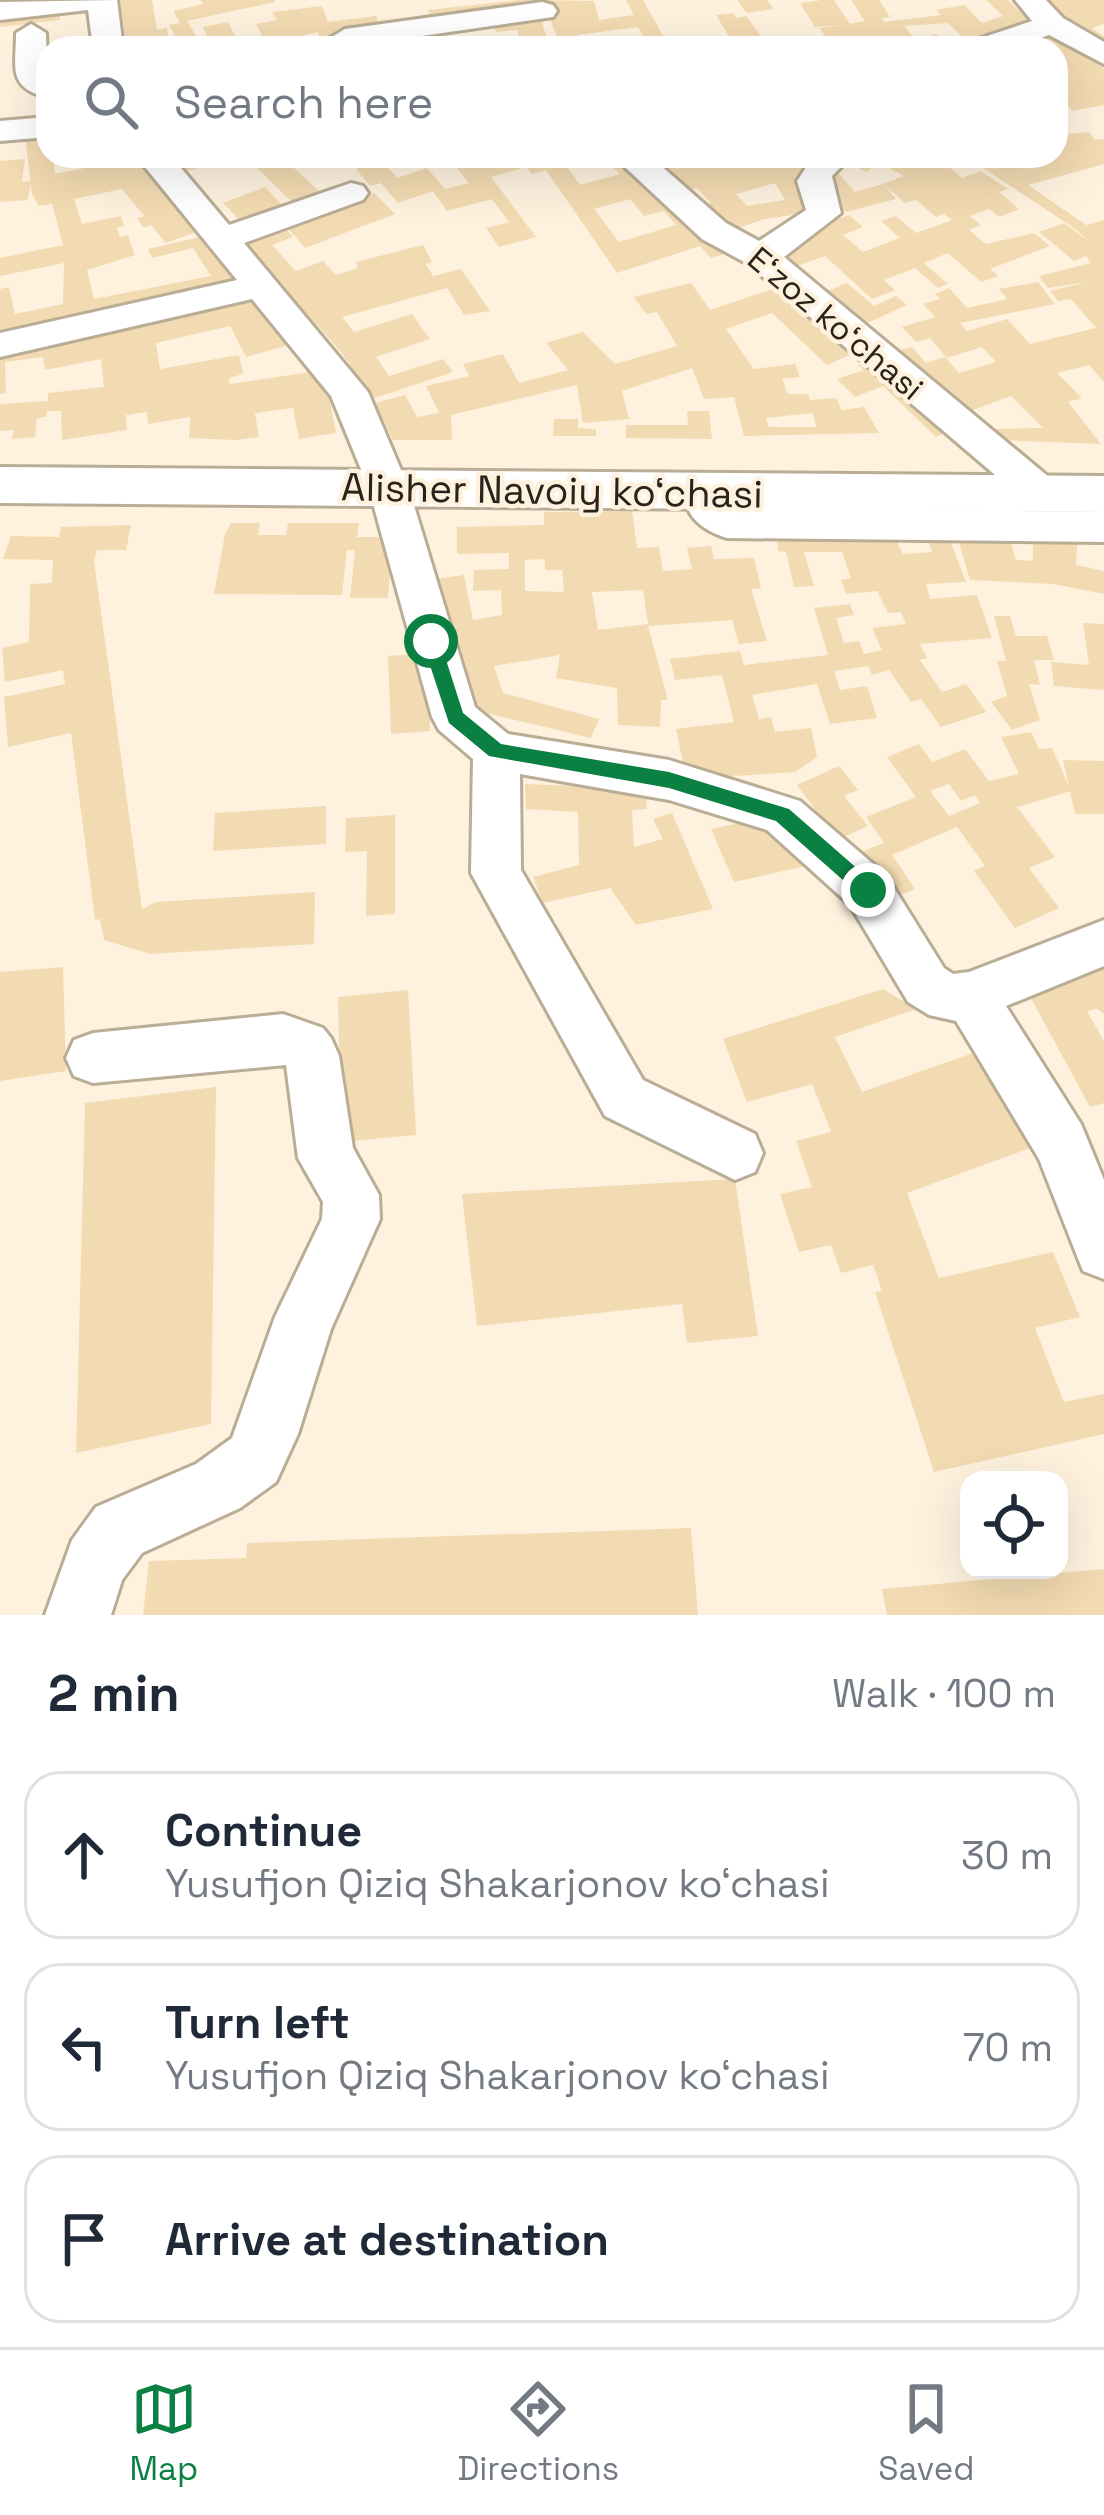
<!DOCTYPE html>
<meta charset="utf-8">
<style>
:root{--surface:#fff;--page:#f6f6f7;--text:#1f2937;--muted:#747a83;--line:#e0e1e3;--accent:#0b8043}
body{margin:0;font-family:"Space Grotesk",sans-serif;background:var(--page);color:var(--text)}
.controls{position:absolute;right:36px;bottom:36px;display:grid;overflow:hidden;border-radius:24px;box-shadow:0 12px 48px #0002}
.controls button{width:108px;height:108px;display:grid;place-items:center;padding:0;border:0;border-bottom:3px solid var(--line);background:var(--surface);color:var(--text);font:60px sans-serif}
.stop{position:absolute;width:36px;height:36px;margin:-27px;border:9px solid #0b8043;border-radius:50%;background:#fff}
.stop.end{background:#0b8043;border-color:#fff;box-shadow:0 3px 12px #0008}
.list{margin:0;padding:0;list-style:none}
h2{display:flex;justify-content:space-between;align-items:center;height:156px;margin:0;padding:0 48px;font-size:51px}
h2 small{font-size:39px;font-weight:400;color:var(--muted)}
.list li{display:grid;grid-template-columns:78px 1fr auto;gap:36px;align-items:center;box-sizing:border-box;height:168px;margin:0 24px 24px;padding:0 24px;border:3px solid var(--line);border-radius:36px}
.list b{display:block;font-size:45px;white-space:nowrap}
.list p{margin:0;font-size:39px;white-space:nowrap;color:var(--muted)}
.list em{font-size:39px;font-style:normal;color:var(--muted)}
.icon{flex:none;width:66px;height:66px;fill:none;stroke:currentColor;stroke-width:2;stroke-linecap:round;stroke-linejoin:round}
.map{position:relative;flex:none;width:1104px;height:1615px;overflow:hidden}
.search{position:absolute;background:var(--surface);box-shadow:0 12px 48px #0002;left:36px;right:36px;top:36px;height:132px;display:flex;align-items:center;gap:30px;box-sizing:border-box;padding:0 42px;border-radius:36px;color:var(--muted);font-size:45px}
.sheet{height:732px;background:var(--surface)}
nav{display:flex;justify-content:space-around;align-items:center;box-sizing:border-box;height:168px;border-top:3px solid var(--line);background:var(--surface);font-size:33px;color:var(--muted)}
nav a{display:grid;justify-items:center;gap:6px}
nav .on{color:var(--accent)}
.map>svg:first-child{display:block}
.building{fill:#f2dab2;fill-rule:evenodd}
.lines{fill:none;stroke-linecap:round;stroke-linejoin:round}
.minor-casing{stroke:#baad96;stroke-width:6}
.major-casing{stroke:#baad96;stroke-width:6}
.minor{fill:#fff;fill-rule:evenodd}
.major{fill:#fff;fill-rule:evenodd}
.route{fill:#0b8043}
.labels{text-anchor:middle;stroke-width:9;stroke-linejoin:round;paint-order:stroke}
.far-street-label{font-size:33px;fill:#29231b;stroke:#fef2df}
.street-label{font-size:39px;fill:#29231b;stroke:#fef2df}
</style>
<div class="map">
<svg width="1104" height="1615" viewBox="0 0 1104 1615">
<rect width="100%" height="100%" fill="#fef2df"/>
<g class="building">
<polygon points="120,0 152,0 157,30 167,28 168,38 126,43"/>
<polygon points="201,0 274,0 275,2 187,21 200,43 181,47 169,25 180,23 173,11 203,4"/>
<polygon points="518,0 535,0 539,9 434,25 428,10"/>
<polygon points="542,0 594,1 599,20 634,15 626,0 643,0 670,48 649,48 638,27 577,35 584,48 562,48"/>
<polygon points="737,0 767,0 774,9 747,13"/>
<polygon points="822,0 834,0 850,24 865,21 851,0 879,0 890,17 882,18 885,22 941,15 936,10 964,5 982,23 1003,16 986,0 1008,0 1036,27 972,47 948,23 904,26 914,38 868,41 873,48 781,48 828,39 819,28 844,25 815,27 800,3"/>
<polygon points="1041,0 1104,0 1104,24 1092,28 1104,36 1104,48 1055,16"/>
<polygon points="59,6 60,20 0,27 0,12"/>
<polygon points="322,6 328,22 376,16 381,32 335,48 323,48 318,32 279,41 283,48 213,48 203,27 228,22 237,40 262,35 256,24 277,20 272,12"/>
<polygon points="733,13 736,18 746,16 770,48 736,48 716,15"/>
<polygon points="540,16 550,48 490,48 521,42 517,30 496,32 492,22"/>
<polygon points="1051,28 1104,69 1104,105 1073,111 1056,95 1056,48 999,48"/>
<polygon points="437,34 439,44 369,48 368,37"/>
<polygon points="936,34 953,48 890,48 890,47"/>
<path d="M1089 132 1095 140 1104 139V164L1028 185 1086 225 1104 220V382L1089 365 1057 373 1082 398 1068 402 1101 444 972 439 934 381 920 385 892 352 912 347 926 363 945 357 959 373 996 362 982 347 947 358 930 338 916 342 902 327 935 317 923 304 940 299 935 294 949 288 967 308 1007 299 999 289 1038 282 1055 304 960 323 967 331 1007 319 1030 344 1096 328 1071 299 1058 301 1050 291 1088 282 1048 288 1039 276 1091 263 1086 256 1074 261 1039 232 1064 223 1090 242 1074 228 965 156H994L1003 162 1056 156V135ZM1011 396 1043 428 990 429 973 410Z"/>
<polygon points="48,133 48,156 53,156 55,174 114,162 112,156 143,156 202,230 166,243 151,225 144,228 137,218 144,216 122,189 74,199 82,224 121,216 124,226 117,228 120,237 128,235 135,255 87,270 94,299 211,276 193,248 152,258 148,249 209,235 245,286 0,339 0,289 9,287 15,314 63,304 64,263 0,276 0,258 63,245 52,204 39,206 32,194 25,136"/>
<polygon points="173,156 242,156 242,158 186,171"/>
<polygon points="271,156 281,156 321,193 294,204 252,163"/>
<path d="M447 156H475L482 166 514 156H559L580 185 620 174 599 156H623L862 350 827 365 772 313 726 329 754 369 795 364 800 377 782 379 788 394H808L810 400 836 398 842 410 864 407 879 433 744 436 734 397 704 399 692 368 622 391 629 419 583 423 577 385 451 415 452 440H393L375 403 405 395 417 417 439 413 426 386 469 376 463 364 503 354 519 383 568 370 546 343 583 332 615 364 677 346 657 312 646 314 634 297 691 283 710 310 772 289 728 253 711 258 700 246 617 273 546 170 532 174 527 167 491 177 536 237 499 247 486 228 509 222 492 199 447 211 433 191 398 203 381 183 370 186 356 169 382 160 397 178 427 168 445 189 469 183ZM630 199 644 216 664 211 676 225 619 242 594 209ZM813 413 816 427H769L766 418Z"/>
<path d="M632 156H775L784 162 797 156H829L808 167 812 171 795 176 817 211 761 220 725 233 695 207 711 203 697 188 677 194ZM775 183 785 200 747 206 736 194Z"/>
<polygon points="847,156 925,156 916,162 927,168 944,162 962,178 981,171 1008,189 999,192 1019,209 999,217 989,209 970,216 981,225 969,230 986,244 1034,233 1050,246 990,269 998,276 981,282 948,253 924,263 948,284 938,288 915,268 884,280 895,290 872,299 825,256 792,268 774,250 801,233 849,215 863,227 843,235 863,252 900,238 881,221 896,216 916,233 952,220 944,214 936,217 916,200 905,203 883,184 904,176 879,163 866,172 842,159"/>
<polygon points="25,159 22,182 31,181 28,200 0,202 0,161"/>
<polygon points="833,167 855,192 883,184 896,199 846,212 817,178"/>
<polygon points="265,187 283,206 241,222 223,203"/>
<polygon points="374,193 395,214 305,248 286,226"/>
<polygon points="283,226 293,237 272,245 296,271 323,261 336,275 358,268 356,262 423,245 432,262 426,264 433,276 461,269 490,311 464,315 447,288 342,317 354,332 412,314 430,339 376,357 389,376 443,359 453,372 372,399 342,353 242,242"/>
<polygon points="847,283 874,306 896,296 907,305 861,326 823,293"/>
<polygon points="261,293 289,345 246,357 230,326 156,343 160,369 239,355 243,374 229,378 230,384 324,370 336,433 299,439 293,408 255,413 259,437 235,440 189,438 190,417 148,424 147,412 126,415 127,430 62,440 61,411 47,411 46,417 37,418 35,437 12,439 14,430 0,431 0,404 48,401 48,393 104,387 101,359 45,370 43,357 5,362 6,393 0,394 0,348"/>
<polygon points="870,360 946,432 936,437 883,386 855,397 837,379 864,370 858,365"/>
<polygon points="687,411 709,411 712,439 626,438 626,425 688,425"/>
<polygon points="554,419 578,419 578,428 596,429 596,436 553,436"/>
<path d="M632 511 637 548 659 547 663 571 692 569 687 548 711 546 714 559 754 558 761 588 751 589 767 641 739 644 732 620 648 626 668 700H661L660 727 618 725 617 688 556 678 560 655 494 666 503 693 599 719 591 738 478 711 443 619 436 579 464 575 473 620 502 615 501 590 473 591 474 570 509 569V553L457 554V527L544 525V512ZM545 559V570H562L564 592 525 591V560ZM643 590 648 624 598 630 592 592Z"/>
<polygon points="231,523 260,523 258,535 286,535 288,523 359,523 357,537 393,537 388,598 350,598 355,550 347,550 342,595 214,594 225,534"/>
<polygon points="131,525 126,550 97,550 94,561 142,909 156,902 315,892 314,944 151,954 104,940 100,919 95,920 71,733 8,747 4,697 65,684 63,670 5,682 2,648 29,642 30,584 52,583 53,560 3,559 11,536 59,537 61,527"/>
<polygon points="776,530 892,531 903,554 932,552 926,534 947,532 966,582 926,584 930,599 977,595 992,638 920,644 927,658 920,660 942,692 966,684 986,712 941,727 921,699 911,702 889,670 872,675 868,666 834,671 840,690 867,686 877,718 830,724 817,684 752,695 759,719 771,717 775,732 811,728 817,757 795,772 707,778 684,767 676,729 734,722 722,675 675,680 670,659 740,651 744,665 828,655 814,608 850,604 854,615 836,618 844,643 859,641 864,654 882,650 872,628 906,624 901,612 888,613 877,591 846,594 841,580 851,578 842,552 804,552 814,586 794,587 786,552 778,551"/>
<polygon points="1033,530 1078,532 1076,565 1104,571 1104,594 1053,584 970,580 956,532 1008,532 1016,560 1033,561"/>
<polygon points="994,616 1010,616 1016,636 1047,636 1054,660 1034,660 1040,685 1029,684 1040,720 1012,730 991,702 1007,696 997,661 1006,661"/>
<polygon points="1083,623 1104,624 1104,690 1054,686 1051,662 1089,665"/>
<polygon points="413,654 430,699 430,731 391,734 388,656"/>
<path d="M1031 732 1039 749 1052 748 1071 791 1017 807 1055 857 1029 868 1059 908 1015 928 974 871 985 866 957 827 892 855 915 889 893 898 861 852 884 843 866 817 916 797 887 757 919 744 932 762 965 749 989 781 1019 774 1001 737ZM949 784 961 801 975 795 980 803 949 816 930 791Z"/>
<polygon points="1063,760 1104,761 1104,814 1075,814"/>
<polygon points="839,766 858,790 844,796 868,826 838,840 797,785"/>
<polygon points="645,783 647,809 632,810 634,847 663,839 653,819 672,813 713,909 636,925 610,888 543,903 533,877 579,865 578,812 526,809 525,784 603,787"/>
<polygon points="326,806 326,844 213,851 215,813"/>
<polygon points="395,815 395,914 366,916 367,851 345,852 346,818"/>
<polygon points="764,818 811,865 734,882 711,829"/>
<polygon points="1104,952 1104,1014 1097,1009 1087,1011 1104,1041 1104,1103 1090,1107 1020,978"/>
<polygon points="63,967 66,1071 0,1081 0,972"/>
<polygon points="883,989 916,1009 835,1037 862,1092 976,1052 1044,1143 907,1193 939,1278 1053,1252 1080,1317 1035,1328 1064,1402 1104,1394 1104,1434 934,1472 875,1292 882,1291 873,1265 841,1273 831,1245 799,1252 780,1194 812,1187 796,1141 831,1132 812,1084 747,1102 723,1039"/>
<polygon points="408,990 416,1135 341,1142 338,997"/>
<polygon points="216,1087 211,1424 76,1453 85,1103"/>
<polygon points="735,1179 758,1336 687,1343 682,1304 477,1326 462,1194"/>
<polygon points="691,1528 698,1615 143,1615 149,1561 246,1558 247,1543"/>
<polygon points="1104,1569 1104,1615 887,1615 882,1589"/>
</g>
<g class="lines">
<g class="minor-casing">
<g id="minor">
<polygon points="117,0 123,48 93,48 88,10 0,20 0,2"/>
<polygon points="1015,0 1046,0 1063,18 1104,42 1104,64 1049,35 1013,48 968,48 972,41 1032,21"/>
<polygon points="542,2 553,5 557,11 553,17 345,47 330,38 345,29"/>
<path d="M31 24 46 33 48 98C7 87 16 69 16 33Z"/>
<polygon points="48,117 48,137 0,141 0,121"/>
<polygon points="136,156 171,156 229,225 351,183 363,186 368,193 363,200 244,243 368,392 409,489 475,707 508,734 669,760 800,801 886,875 944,968 953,974 969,972 1104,920 1104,966 1006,1006 1081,1124 1104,1180 1104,1279 1083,1271 1039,1159 956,1021 929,1015 908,1002 850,905 767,830 669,800 520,774 521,870 643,1080 755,1134 763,1153 755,1172 735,1180 605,1116 471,873 473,759 439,730 432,717 369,489 331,396 252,299 0,357 0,333 237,280"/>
<polygon points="613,156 650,156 726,223 759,241 806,210 797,181 813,157 852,156 832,176 841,213 784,257 1056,483 1062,493 1056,503 1042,508 1028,503 748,264 702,239"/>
<path d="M706 477 720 482 728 503 735 508 1104 512V542L727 538C701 530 675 511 692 482Z"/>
<polygon points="283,1014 323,1028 331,1038 339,1056 353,1148 379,1195 380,1219 331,1329 298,1434 276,1482 240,1508 142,1553 122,1580 111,1615 45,1615 72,1540 96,1507 196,1464 232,1438 275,1317 322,1219 323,1202 298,1158 286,1065 93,1083 74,1076 66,1058 74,1040 93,1033"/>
</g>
</g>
<g class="major-casing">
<polygon id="major" points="0,467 1104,476 1104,512 0,503"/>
</g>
<use href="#minor" class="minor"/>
<use href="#major" class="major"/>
</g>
<polygon class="route" points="431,634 440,641 463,713 501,744 669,772 789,809 875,884 875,896 861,896 776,821 669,788 489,756 449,723 422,641"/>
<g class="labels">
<g class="far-street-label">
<text transform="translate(836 323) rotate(40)" y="12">Eʻzoz koʻchasi</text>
</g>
<g class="street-label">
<text transform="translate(552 490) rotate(1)" y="14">Alisher Navoiy koʻchasi</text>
</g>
</g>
</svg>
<div class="controls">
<button><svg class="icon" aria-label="locate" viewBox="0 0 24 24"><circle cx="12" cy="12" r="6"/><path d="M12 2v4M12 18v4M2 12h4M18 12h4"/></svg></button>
</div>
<div class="stop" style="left:431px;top:641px"></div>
<div class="stop end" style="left:868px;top:890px"></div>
<div class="search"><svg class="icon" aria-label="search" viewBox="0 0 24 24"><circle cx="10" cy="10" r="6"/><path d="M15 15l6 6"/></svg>Search here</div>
</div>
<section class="sheet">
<h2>2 min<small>Walk · 100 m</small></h2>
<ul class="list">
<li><svg class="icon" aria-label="ahead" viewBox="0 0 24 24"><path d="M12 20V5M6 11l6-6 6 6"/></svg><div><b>Continue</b><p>Yusufjon Qiziq Shakarjonov koʻchasi</p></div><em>30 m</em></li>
<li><svg class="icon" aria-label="left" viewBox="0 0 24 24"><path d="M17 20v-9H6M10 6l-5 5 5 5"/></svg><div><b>Turn left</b><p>Yusufjon Qiziq Shakarjonov koʻchasi</p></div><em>70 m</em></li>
<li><svg class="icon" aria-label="arrive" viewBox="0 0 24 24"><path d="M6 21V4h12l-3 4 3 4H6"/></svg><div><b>Arrive at destination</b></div></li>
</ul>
</section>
<nav>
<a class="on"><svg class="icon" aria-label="map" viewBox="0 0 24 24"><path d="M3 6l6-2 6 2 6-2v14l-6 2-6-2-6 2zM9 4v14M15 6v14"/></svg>Map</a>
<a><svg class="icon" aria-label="directions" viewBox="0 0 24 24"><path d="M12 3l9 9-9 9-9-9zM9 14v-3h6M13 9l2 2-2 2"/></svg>Directions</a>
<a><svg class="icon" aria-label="saved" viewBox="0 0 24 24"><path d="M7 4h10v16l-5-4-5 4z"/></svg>Saved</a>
</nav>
